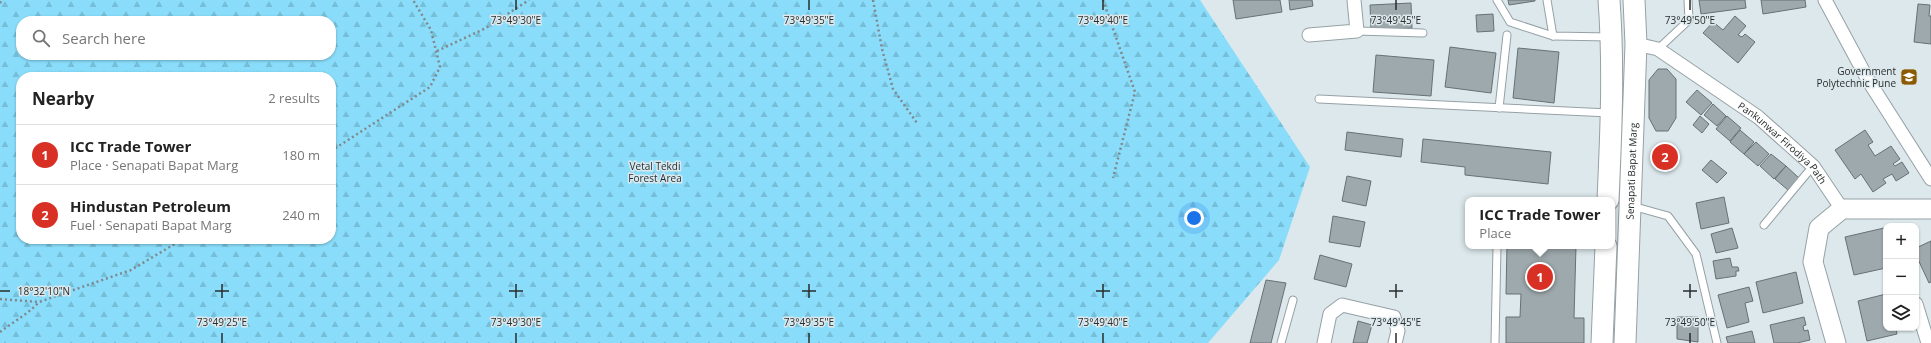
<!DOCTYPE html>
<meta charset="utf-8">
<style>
:root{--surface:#fff;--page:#f6f6f6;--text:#222;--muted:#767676;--line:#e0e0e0;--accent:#d93025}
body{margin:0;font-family:"Open Sans",sans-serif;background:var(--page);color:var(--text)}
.controls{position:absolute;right:12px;bottom:12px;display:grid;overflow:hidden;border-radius:8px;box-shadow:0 1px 3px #0004}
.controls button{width:36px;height:36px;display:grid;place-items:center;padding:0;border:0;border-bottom:1px solid var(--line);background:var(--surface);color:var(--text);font:20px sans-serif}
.you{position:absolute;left:1194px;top:218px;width:14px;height:14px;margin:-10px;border:3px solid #fff;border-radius:50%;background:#1a73e8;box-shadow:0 0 0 6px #1a73e833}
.badge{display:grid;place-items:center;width:26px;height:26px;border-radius:50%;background:var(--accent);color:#fff;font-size:13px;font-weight:700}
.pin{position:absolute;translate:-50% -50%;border:2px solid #fff;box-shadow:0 1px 4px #0006}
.popup{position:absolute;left:1465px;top:197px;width:150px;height:52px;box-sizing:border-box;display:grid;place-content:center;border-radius:8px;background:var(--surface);filter:drop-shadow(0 1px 3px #0005);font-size:13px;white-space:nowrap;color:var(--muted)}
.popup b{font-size:15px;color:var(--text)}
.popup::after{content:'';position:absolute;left:50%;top:100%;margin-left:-8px;border:8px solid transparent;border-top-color:var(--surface)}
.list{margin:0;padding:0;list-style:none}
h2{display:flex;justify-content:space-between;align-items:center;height:52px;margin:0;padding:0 16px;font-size:17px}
h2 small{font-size:13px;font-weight:400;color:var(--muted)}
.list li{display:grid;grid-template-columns:26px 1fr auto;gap:12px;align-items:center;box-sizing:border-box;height:60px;padding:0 16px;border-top:1px solid var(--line)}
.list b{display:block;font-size:15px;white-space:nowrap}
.list p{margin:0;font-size:13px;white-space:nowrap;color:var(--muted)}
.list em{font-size:13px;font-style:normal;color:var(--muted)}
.icon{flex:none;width:22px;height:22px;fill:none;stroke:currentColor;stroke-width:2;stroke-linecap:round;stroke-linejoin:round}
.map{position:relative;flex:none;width:1931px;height:343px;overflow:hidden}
.search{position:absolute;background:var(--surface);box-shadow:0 1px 3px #0004;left:16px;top:16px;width:320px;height:44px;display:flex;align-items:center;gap:10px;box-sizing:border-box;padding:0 14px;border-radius:16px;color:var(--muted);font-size:15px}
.panel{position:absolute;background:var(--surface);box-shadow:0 1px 3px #0004;left:16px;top:72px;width:320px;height:172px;border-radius:16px}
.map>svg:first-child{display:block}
.forest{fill:url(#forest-firs);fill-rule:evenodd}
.building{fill:#9ea9ad;stroke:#677175}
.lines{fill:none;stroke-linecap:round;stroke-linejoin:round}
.lane-casing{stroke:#96a1a5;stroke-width:9}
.street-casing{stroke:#96a1a5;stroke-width:15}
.secondary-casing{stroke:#96a1a5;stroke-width:21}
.primary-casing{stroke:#96a1a5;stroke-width:23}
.path{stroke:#80888b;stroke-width:2.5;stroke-dasharray:2 3;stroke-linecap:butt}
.lane{stroke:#fff;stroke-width:7}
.street{stroke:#fff;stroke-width:13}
.secondary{stroke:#fff;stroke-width:19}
.primary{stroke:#fff;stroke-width:21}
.ticks{fill:none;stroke:#282d2e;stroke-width:1.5}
.labels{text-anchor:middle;stroke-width:3;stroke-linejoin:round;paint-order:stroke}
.poi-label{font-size:10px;fill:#282d2e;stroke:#dce8ec;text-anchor:end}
.street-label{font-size:10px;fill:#282d2e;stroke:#dce8ec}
.park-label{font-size:10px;fill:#192e35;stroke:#dce8ec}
.ticks-label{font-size:10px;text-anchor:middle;fill:#282d2e;stroke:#dce8ec;stroke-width:3;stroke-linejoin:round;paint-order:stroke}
</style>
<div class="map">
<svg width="1931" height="343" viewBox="0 0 1931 343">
<defs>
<pattern id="forest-firs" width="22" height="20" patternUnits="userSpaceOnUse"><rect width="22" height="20" fill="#89ddfb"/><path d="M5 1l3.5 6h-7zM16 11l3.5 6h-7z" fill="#76bed7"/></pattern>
</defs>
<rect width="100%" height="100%" fill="#dce8ec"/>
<path class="forest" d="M0 0H1200L1310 167 1279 260 1208 343H0ZM21 21H331V55H21ZM21 77H331V239H21Z"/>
<g class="building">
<polygon points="1233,0 1280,0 1282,12 1236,19"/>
<polygon points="1289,0 1312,0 1313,6 1290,10"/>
<polygon points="1508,0 1535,0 1535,1 1509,5"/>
<polygon points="1699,0 1745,0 1746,8 1701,14"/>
<polygon points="1761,0 1805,0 1806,7 1763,14"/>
<polygon points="1411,3 1412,28 1371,30 1370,5"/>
<polygon points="1918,4 1930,5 1929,16 1931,16 1931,44 1914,42"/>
<polygon points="1493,14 1494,31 1477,32 1476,15"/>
<polygon points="1735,16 1746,26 1738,35 1742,37 1745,34 1755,42 1738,63 1703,33 1713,22 1723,30"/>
<polygon points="1450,47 1496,53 1491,93 1445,87"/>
<polygon points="1518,48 1559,52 1554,103 1513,98"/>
<polygon points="1376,55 1434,60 1431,96 1373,92"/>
<polygon points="1658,69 1667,69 1676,79 1676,118 1668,131 1656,131 1649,118 1649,80"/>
<polygon points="1697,90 1712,103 1701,115 1686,102"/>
<polygon points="1713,104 1726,116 1717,126 1704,115"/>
<polygon points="1700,116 1709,124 1702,133 1693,125"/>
<polygon points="1727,116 1741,128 1730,141 1716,129"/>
<polygon points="1740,130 1754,142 1744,154 1730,142"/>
<polygon points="1865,130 1873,142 1868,145 1875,156 1891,146 1900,159 1893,164 1895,166 1902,162 1909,173 1896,181 1892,174 1883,179 1886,183 1873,192 1861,174 1855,179 1835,150"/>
<polygon points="1347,132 1403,139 1401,157 1345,150"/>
<polygon points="1423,139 1551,152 1548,184 1465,175 1465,167 1421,162"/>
<polygon points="1756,142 1769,154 1758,166 1744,154"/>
<polygon points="1771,154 1786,166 1774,179 1760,166"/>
<polygon points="1711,160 1727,173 1717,183 1702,170"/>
<polygon points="1786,166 1799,178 1788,190 1775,179"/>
<polygon points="1347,176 1371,181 1366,206 1342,201"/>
<polygon points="1724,197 1729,223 1701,229 1696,203"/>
<polygon points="1333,216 1365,222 1360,247 1329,242"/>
<polygon points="1732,228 1738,248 1716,253 1711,234"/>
<polygon points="1884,228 1886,238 1886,268 1854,275 1845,237"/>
<polygon points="1931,241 1931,282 1929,283 1916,255 1916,248"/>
<polygon points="1507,246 1576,246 1574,318 1584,318 1584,343 1506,343 1506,317 1520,317 1521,294 1506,294"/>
<polygon points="1320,255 1352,264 1346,287 1314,279"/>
<polygon points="1730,258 1732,267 1738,267 1739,271 1736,271 1736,276 1716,279 1713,261"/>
<polygon points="1796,272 1803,303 1763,313 1756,282"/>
<polygon points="1266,280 1286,283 1271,343 1250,343"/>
<polygon points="1749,287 1753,301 1745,303 1749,322 1727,328 1718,295"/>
<polygon points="1886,294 1886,328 1896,328 1897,334 1867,341 1858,301"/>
<polygon points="1677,317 1698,317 1698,342 1677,339"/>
<polygon points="1804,317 1806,325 1803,326 1804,331 1808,330 1810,340 1797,343 1774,343 1770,325"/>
<polygon points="1358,321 1372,325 1367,343 1353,343"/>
<polygon points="1752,331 1755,343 1728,343 1726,337"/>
</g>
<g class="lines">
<g class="lane-casing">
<g id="lane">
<polyline points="1497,0 1510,22 1553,36 1610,37"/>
<polyline points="1547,0 1553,36"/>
<polyline points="1357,31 1423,33"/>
<polyline points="1658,49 1689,20 1688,0"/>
<polyline points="1319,99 1609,113"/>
<polyline points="1499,108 1507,35"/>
<polyline points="1632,206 1668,216 1696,254 1717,343"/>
<polyline points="1764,225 1813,166"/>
<polyline points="1281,343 1293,300"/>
<polyline points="1495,343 1497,246"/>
</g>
</g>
<g class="street-casing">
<g id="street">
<polyline points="1825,0 1868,80 1931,179"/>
<polyline points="1309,35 1357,31 1354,0"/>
<path id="s1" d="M1636 44 1658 49 1758 117 1813 166 1842 209"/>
<polyline points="1916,304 1928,343"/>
<polyline points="1324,343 1330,314 1342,305 1394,317 1398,331 1395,343"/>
</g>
</g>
<g class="secondary-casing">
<polyline id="secondary" points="1836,343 1813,262 1819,228 1842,209 1931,209"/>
</g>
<g class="primary-casing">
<g id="primary">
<path d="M1608 200C1611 133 1614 67 1609 0"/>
<polyline points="1602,343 1606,246"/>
<path id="s2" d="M1625 343 1636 44 1634 0"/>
</g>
</g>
<g class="path">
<polyline points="873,0 882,49 893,89 917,123"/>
<polyline points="1103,0 1135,92 1113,178"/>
<polyline points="0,3 2,0"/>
<polyline points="437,51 486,28 529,0"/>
<polyline points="331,151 430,87 440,67 431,30 413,0"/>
<polyline points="0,299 39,302 131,270 183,239"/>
<path d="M0 332C13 322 28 314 39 302"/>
</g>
<use href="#lane" class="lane"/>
<use href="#street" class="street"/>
<use href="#secondary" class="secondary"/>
<use href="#primary" class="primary"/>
</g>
<path class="ticks" d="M516 0V10M809 0V10M1103 0V10M1396 0V10M1690 0V10M222 284V298M516 284V298M809 284V298M1103 284V298M1396 284V298M1690 284V298M0 291H10M215 291H229M509 291H523M802 291H816M1096 291H1110M1389 291H1403M1683 291H1697M222 333V343M516 333V343M809 333V343M1103 333V343M1396 333V343M1690 333V343"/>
<defs>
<g id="university-square" transform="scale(0.9)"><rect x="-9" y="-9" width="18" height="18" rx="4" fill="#8b5a02" stroke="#dce8ec"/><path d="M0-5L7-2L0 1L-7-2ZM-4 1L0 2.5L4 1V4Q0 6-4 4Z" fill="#fff"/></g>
</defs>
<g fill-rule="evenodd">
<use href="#university-square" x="1909" y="77"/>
</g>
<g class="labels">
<g class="poi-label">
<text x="1896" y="75">Government<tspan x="1896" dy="12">Polytechnic Pune</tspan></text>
</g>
<g class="street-label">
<text dy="4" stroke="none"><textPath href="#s1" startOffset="179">Pankunwar Firodiya Path</textPath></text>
<text dy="4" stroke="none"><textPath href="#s2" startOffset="172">Senapati Bapat Marg</textPath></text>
</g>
<g class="park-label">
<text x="655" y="170">Vetal Tekdi<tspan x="655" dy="12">Forest Area</tspan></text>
</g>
</g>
<g class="ticks-label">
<text x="516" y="24">73°49'30"E</text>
<text x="809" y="24">73°49'35"E</text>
<text x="1103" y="24">73°49'40"E</text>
<text x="1396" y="24">73°49'45"E</text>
<text x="1690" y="24">73°49'50"E</text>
<text x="44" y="295">18°32'10"N</text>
<text x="222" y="326">73°49'25"E</text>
<text x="516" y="326">73°49'30"E</text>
<text x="809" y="326">73°49'35"E</text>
<text x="1103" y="326">73°49'40"E</text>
<text x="1396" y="326">73°49'45"E</text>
<text x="1690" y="326">73°49'50"E</text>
</g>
</svg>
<div class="controls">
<button>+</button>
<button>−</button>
<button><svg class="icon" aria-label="layers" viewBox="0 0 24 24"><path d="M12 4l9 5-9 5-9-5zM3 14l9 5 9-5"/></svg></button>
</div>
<div class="you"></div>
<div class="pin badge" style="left:1540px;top:277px">1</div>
<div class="popup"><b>ICC Trade Tower</b>Place</div>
<div class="pin badge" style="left:1665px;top:157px">2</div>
<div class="search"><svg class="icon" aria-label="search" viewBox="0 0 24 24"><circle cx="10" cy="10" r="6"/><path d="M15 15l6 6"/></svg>Search here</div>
<section class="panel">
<h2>Nearby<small>2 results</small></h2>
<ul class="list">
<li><span class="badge">1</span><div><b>ICC Trade Tower</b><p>Place · Senapati Bapat Marg</p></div><em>180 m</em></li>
<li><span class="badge">2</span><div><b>Hindustan Petroleum</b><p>Fuel · Senapati Bapat Marg</p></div><em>240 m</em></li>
</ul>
</section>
</div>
